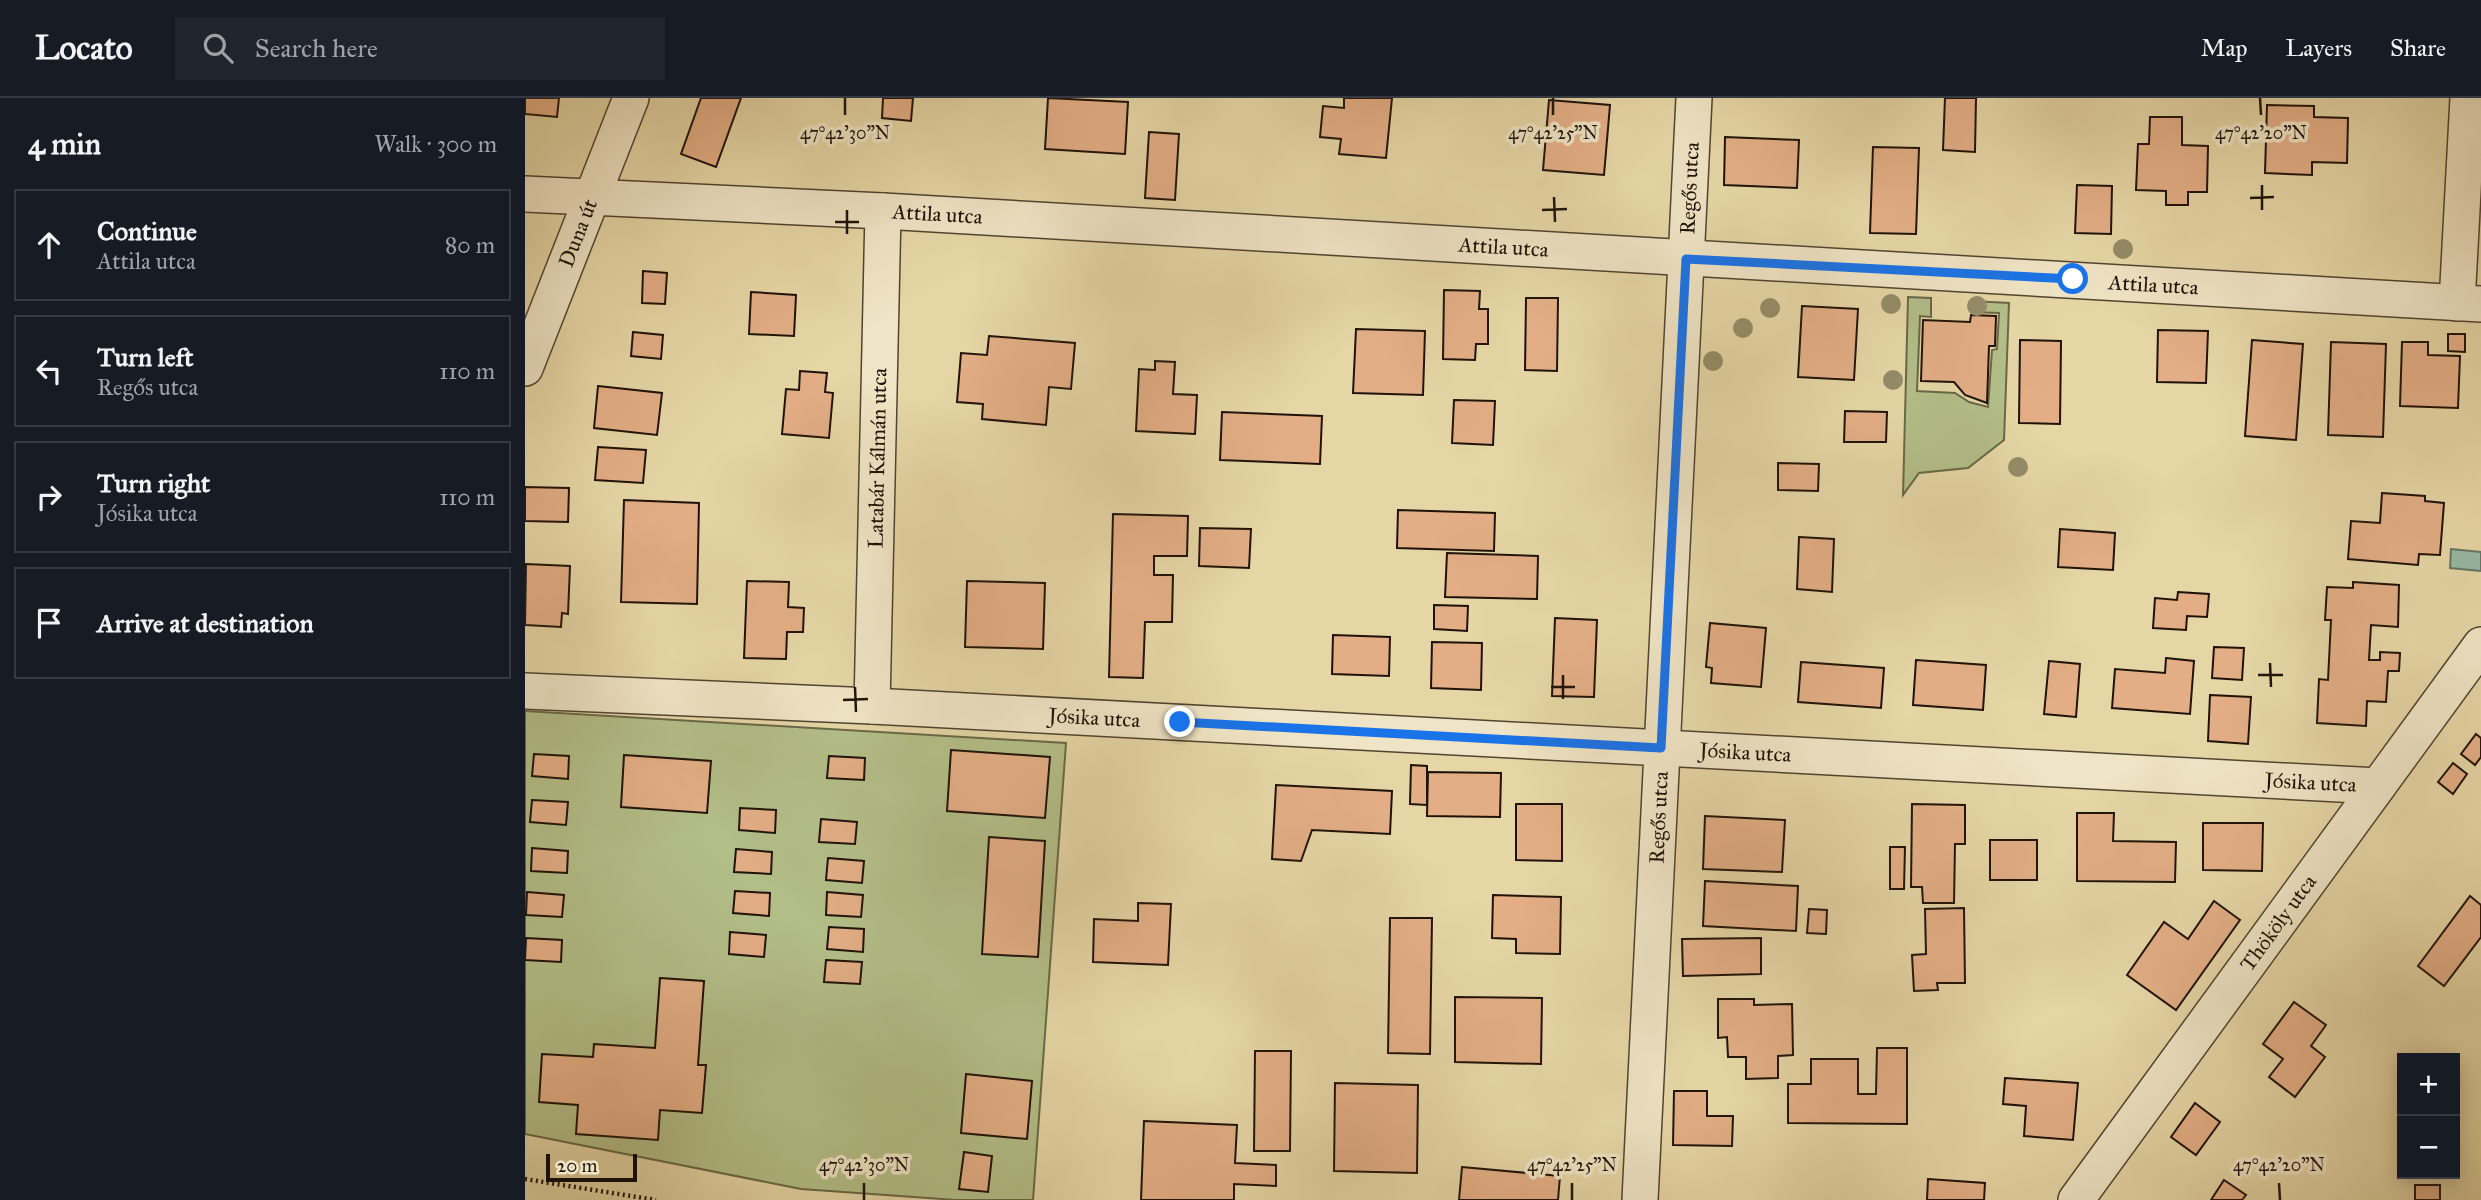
<!DOCTYPE html>
<meta charset="utf-8">
<style>
:root{--surface:#171b24;--page:#20242c;--text:#f1f3f6;--muted:#9ea1a6;--line:#363941}
body{margin:0;font-family:"IM FELL Great Primer",serif;background:var(--page);color:var(--text)}
.controls{position:absolute;right:21px;bottom:21px;display:grid;overflow:hidden;border-radius:0px;box-shadow:0 4px 18px #0003}
.controls button{width:63px;height:63px;display:grid;place-items:center;padding:0;border:0;border-bottom:2px solid var(--line);background:var(--surface);color:var(--text);font:35px sans-serif}
.scale{position:absolute;left:21px;bottom:18px;width:91px;box-sizing:border-box;padding-left:7px;border:4px solid #1f1309;border-top:0;font-size:19px;line-height:24px;white-space:nowrap;color:#1f1309;-webkit-text-stroke:5px #efe4c5;paint-order:stroke}
.stop{position:absolute;width:21px;height:21px;margin:-16px;border:5px solid #1a73e8;border-radius:50%;background:#fff}
.stop.end{background:#1a73e8;border-color:#fff;box-shadow:0 2px 7px #0008}
.list{margin:0;padding:0;list-style:none}
h2{display:flex;justify-content:space-between;align-items:center;height:91px;margin:0;padding:0 28px;font-size:30px}
h2 small{font-size:23px;font-weight:400;color:var(--muted)}
.list li{display:grid;grid-template-columns:46px 1fr auto;gap:21px;align-items:center;box-sizing:border-box;height:112px;margin:0 14px 14px;padding:0 14px;border:2px solid var(--line);border-radius:0px}
.list b{display:block;font-size:26px;white-space:nowrap}
.list p{margin:0;font-size:23px;white-space:nowrap;color:var(--muted)}
.list em{font-size:23px;font-style:normal;color:var(--muted)}
.icon{flex:none;width:38px;height:38px;fill:none;stroke:currentColor;stroke-width:2;stroke-linecap:round;stroke-linejoin:round}
.map{position:relative;flex:none;width:1956px;height:1102px;overflow:hidden}
header{display:flex;align-items:center;gap:42px;box-sizing:border-box;height:98px;padding:0 35px;background:var(--surface);border-bottom:2px solid var(--line)}
header strong{font-size:33px}
nav{display:flex;gap:38px;margin-inline-start:auto;font-size:24px}
.search{width:490px;height:63px;background:var(--page);display:flex;align-items:center;gap:18px;box-sizing:border-box;padding:0 24px;border-radius:0px;color:var(--muted);font-size:26px}
main{display:flex}
aside{flex:1;background:var(--surface)}
.map>svg:first-child{display:block}
.green{fill:#b3be88;stroke:#696848;stroke-width:2}
.water{fill:#97b9a5;stroke:#677767;stroke-width:2}
.building{fill:#e3ae86;stroke:#1f1309;stroke-width:2}
.lines{fill:none;stroke-linecap:round;stroke-linejoin:round}
.minor-casing{stroke:#514430;stroke-width:38}
.path{stroke:#1f1309;stroke-width:4.5;stroke-dasharray:2 3.5;stroke-linecap:butt}
.minor{stroke:#efe4c5;stroke-width:35}
.tree{fill:#958c68}
.route{stroke:#1a73e8;stroke-width:9}
.ticks{fill:none;stroke:#1f1309;stroke-width:2.5}
.labels{text-anchor:middle;stroke-width:7;stroke-linejoin:round;paint-order:stroke}
.street-label{font-size:21px;fill:#1f1309;stroke:#efe4c5}
.ticks-label{font-size:18px;text-anchor:middle;fill:#1f1309;stroke:#efe4c5;stroke-width:7;stroke-linejoin:round;paint-order:stroke}
</style>
<header>
<strong>Locato</strong>
<div class="search"><svg class="icon" aria-label="search" viewBox="0 0 24 24"><circle cx="10" cy="10" r="6"/><path d="M15 15l6 6"/></svg>Search here</div>
<nav><a>Map</a><a>Layers</a><a>Share</a></nav>
</header>
<main>
<aside>
<h2>4 min<small>Walk · 300 m</small></h2>
<ul class="list">
<li><svg class="icon" aria-label="ahead" viewBox="0 0 24 24"><path d="M12 20V5M6 11l6-6 6 6"/></svg><div><b>Continue</b><p>Attila utca</p></div><em>80 m</em></li>
<li><svg class="icon" aria-label="left" viewBox="0 0 24 24"><path d="M17 20v-9H6M10 6l-5 5 5 5"/></svg><div><b>Turn left</b><p>Regős utca</p></div><em>110 m</em></li>
<li><svg class="icon" aria-label="right" viewBox="0 0 24 24"><path d="M7 20v-9h11M14 6l5 5-5 5"/></svg><div><b>Turn right</b><p>Jósika utca</p></div><em>110 m</em></li>
<li><svg class="icon" aria-label="arrive" viewBox="0 0 24 24"><path d="M6 21V4h12l-3 4 3 4H6"/></svg><div><b>Arrive at destination</b></div></li>
</ul>
</aside>
<div class="map">
<svg width="1956" height="1102" viewBox="0 0 1956 1102">
<rect width="100%" height="100%" fill="#e6d6a6"/>
<filter id="stains"><feTurbulence type="fractalNoise" baseFrequency=".00286" numOctaves="4"/><feColorMatrix values="0 0 0 0 .2 0 0 0 0 .09 0 0 0 0 .02 0 0 0 .5 -.17"/></filter>
<radialGradient id="worn" r=".72"><stop offset=".6" stop-color="#630" stop-opacity="0"/><stop offset="1" stop-color="#630" stop-opacity=".3"/></radialGradient>
<g class="green">
<polygon points="1383,199 1406,200 1406,219 1395,218 1392,293 1430,295 1444,304 1463,309 1467,252 1472,251 1474,215 1446,214 1447,203 1484,205 1479,342 1443,370 1394,375 1378,397"/>
<polygon points="0,613 541,645 508,1102 431,1102 276,1091 0,1036"/>
</g>
<polygon class="water" points="1926,451 1956,454 1956,473 1925,470"/>
<g class="building">
<polygon points="0,0 34,0 32,19 0,16"/>
<polygon points="176,0 216,0 191,69 156,56"/>
<polygon points="358,0 388,0 386,23 357,20"/>
<polygon points="523,0 603,4 600,56 520,51"/>
<polygon points="819,0 867,0 861,60 814,56 816,41 795,39 798,8 819,10"/>
<polygon points="1420,0 1451,0 1450,54 1418,52"/>
<polygon points="1024,2 1085,7 1079,77 1018,72"/>
<polygon points="1742,7 1789,8 1789,19 1823,20 1822,65 1787,64 1787,77 1740,75"/>
<polygon points="1625,19 1657,19 1657,47 1683,48 1682,94 1663,94 1663,107 1641,107 1641,93 1611,92 1613,46 1624,46"/>
<polygon points="624,34 654,36 650,102 620,100"/>
<polygon points="1200,39 1274,42 1272,90 1199,87"/>
<polygon points="1348,49 1394,50 1391,136 1345,135"/>
<polygon points="1552,87 1587,88 1586,136 1550,135"/>
<polygon points="118,173 142,175 140,206 117,205"/>
<polygon points="919,192 955,193 954,211 963,211 963,246 951,246 950,262 918,261"/>
<polygon points="226,194 271,197 269,238 224,236"/>
<polygon points="1001,200 1033,200 1032,273 1000,272"/>
<polygon points="1277,208 1333,211 1329,282 1273,279"/>
<polygon points="1446,217 1471,218 1470,248 1464,248 1462,305 1440,297 1429,284 1396,283 1398,222 1445,224"/>
<polygon points="831,231 900,233 898,297 828,295"/>
<polygon points="1633,232 1683,233 1681,285 1632,284"/>
<polygon points="108,234 138,237 136,261 106,258"/>
<polygon points="1923,236 1940,236 1940,254 1923,253"/>
<polygon points="464,238 550,245 546,291 524,289 521,327 457,321 458,306 432,304 436,255 462,257"/>
<polygon points="1495,242 1536,243 1535,326 1494,325"/>
<polygon points="1727,242 1778,246 1771,342 1720,338"/>
<polygon points="1806,244 1861,246 1858,339 1803,337"/>
<polygon points="1877,244 1903,244 1903,257 1935,258 1933,310 1875,308"/>
<polygon points="630,263 650,264 648,296 672,297 670,336 611,333 614,271 630,272"/>
<polygon points="275,273 302,275 300,294 308,295 304,340 257,336 261,291 274,292"/>
<polygon points="73,288 137,295 132,337 69,330"/>
<polygon points="929,302 970,303 968,347 927,345"/>
<polygon points="1320,313 1362,314 1361,344 1319,344"/>
<polygon points="697,314 797,318 795,366 695,362"/>
<polygon points="73,349 121,352 118,385 70,382"/>
<polygon points="1253,365 1294,366 1293,393 1253,392"/>
<polygon points="0,389 44,390 43,424 0,423"/>
<polygon points="1857,395 1900,398 1900,403 1919,405 1915,457 1894,456 1893,467 1823,461 1826,423 1855,425"/>
<polygon points="99,402 174,405 172,506 96,504"/>
<polygon points="873,412 970,415 969,453 872,450"/>
<polygon points="588,416 663,418 662,458 629,458 629,477 648,477 647,524 620,524 618,580 584,579"/>
<polygon points="675,430 726,431 724,470 674,468"/>
<polygon points="1535,431 1590,435 1588,472 1533,469"/>
<polygon points="1274,439 1309,441 1307,494 1272,491"/>
<polygon points="922,455 1013,458 1012,501 920,499"/>
<polygon points="1,466 45,468 43,516 37,515 36,529 0,527"/>
<polygon points="222,483 264,484 263,509 279,510 278,534 262,534 261,561 219,560"/>
<polygon points="442,483 520,485 518,551 440,549"/>
<polygon points="1828,484 1874,487 1873,529 1846,527 1844,562 1855,562 1855,554 1875,555 1874,573 1863,573 1861,604 1842,603 1841,628 1792,625 1794,581 1803,582 1806,522 1800,522 1802,489 1828,490"/>
<polygon points="1653,494 1684,496 1682,519 1662,518 1661,532 1628,530 1630,500 1652,502"/>
<polygon points="909,507 943,508 942,533 909,531"/>
<polygon points="1030,520 1072,522 1069,599 1027,598"/>
<polygon points="1185,525 1241,530 1236,589 1186,585 1187,570 1181,569"/>
<polygon points="808,537 865,539 864,578 807,576"/>
<polygon points="907,544 957,545 956,592 906,590"/>
<polygon points="1689,549 1719,550 1717,582 1687,580"/>
<polygon points="1641,560 1669,563 1665,616 1587,610 1590,571 1640,575"/>
<polygon points="1391,562 1461,567 1458,612 1388,607"/>
<polygon points="1524,563 1555,566 1551,619 1519,616"/>
<polygon points="1276,564 1359,570 1356,610 1273,604"/>
<polygon points="1685,597 1726,599 1723,646 1683,643"/>
<polygon points="1951,636 1956,640 1956,659 1950,667 1936,656"/>
<polygon points="426,652 525,659 520,720 422,713"/>
<polygon points="9,656 44,658 43,681 7,678"/>
<polygon points="99,657 186,663 182,715 96,709"/>
<polygon points="304,658 340,660 339,682 302,680"/>
<polygon points="1928,665 1942,676 1928,696 1913,684"/>
<polygon points="886,667 902,668 902,707 885,706"/>
<polygon points="903,674 976,675 975,719 902,718"/>
<polygon points="751,687 867,693 865,736 787,732 776,763 747,761"/>
<polygon points="7,702 43,704 41,727 5,724"/>
<polygon points="991,706 1037,706 1037,763 991,762"/>
<polygon points="1387,706 1440,707 1440,746 1430,746 1429,805 1398,805 1397,789 1386,789"/>
<polygon points="215,710 251,712 250,735 214,732"/>
<polygon points="1552,715 1589,715 1588,743 1651,744 1650,784 1552,783"/>
<polygon points="1180,718 1260,722 1257,774 1178,771"/>
<polygon points="296,721 332,724 330,746 294,744"/>
<polygon points="1678,725 1738,725 1737,773 1678,772"/>
<polygon points="464,739 520,743 513,859 457,856"/>
<rect x="1465" y="742" width="47" height="40"/>
<polygon points="1365,749 1380,749 1379,791 1365,791"/>
<polygon points="7,750 43,753 42,775 6,773"/>
<polygon points="211,751 247,754 246,776 209,774"/>
<polygon points="303,760 339,763 337,785 301,782"/>
<polygon points="1180,783 1273,788 1271,833 1178,828"/>
<polygon points="210,793 245,795 244,818 208,815"/>
<polygon points="2,794 39,797 37,819 1,817"/>
<polygon points="302,794 338,797 336,819 301,817"/>
<polygon points="968,797 1036,799 1035,856 991,855 991,841 967,840"/>
<polygon points="1945,798 1956,807 1956,839 1919,888 1893,868"/>
<polygon points="1689,803 1715,822 1651,912 1602,877 1639,824 1663,841"/>
<polygon points="613,805 646,806 643,867 568,864 569,821 613,823"/>
<polygon points="1439,810 1440,885 1412,885 1413,892 1389,893 1387,857 1401,856 1400,811"/>
<polygon points="1284,811 1302,812 1301,836 1282,835"/>
<polygon points="865,820 907,820 905,956 863,955"/>
<polygon points="304,829 339,831 338,854 302,851"/>
<polygon points="205,834 241,837 239,859 204,856"/>
<polygon points="1,840 37,842 36,864 0,862"/>
<polygon points="1236,840 1236,876 1158,878 1157,841"/>
<polygon points="301,862 337,864 335,886 299,884"/>
<polygon points="135,880 179,883 173,967 181,967 177,1015 135,1012 133,1042 51,1036 53,1007 14,1004 17,956 68,959 69,946 130,950"/>
<polygon points="930,899 1017,900 1016,966 930,964"/>
<polygon points="1193,901 1229,901 1229,907 1267,906 1268,957 1253,958 1253,980 1221,981 1221,959 1203,959 1202,939 1193,940"/>
<polygon points="1769,904 1801,927 1786,948 1800,959 1770,999 1744,979 1758,961 1738,946"/>
<polygon points="1352,950 1382,950 1382,1026 1263,1025 1263,986 1286,986 1286,961 1333,961 1333,996 1351,996"/>
<polygon points="730,953 766,953 765,1053 729,1053"/>
<polygon points="441,976 507,983 502,1041 436,1035"/>
<polygon points="1480,980 1553,985 1548,1042 1499,1038 1501,1008 1478,1006"/>
<polygon points="810,985 893,987 892,1075 809,1073"/>
<polygon points="1149,993 1182,993 1182,1018 1208,1018 1207,1048 1148,1047"/>
<polygon points="1670,1005 1695,1024 1671,1057 1646,1039"/>
<polygon points="619,1023 712,1027 710,1065 751,1067 751,1088 709,1086 709,1102 616,1102"/>
<polygon points="439,1054 467,1058 463,1094 434,1091"/>
<polygon points="937,1069 1035,1078 1033,1102 934,1102"/>
<polygon points="1403,1081 1460,1085 1459,1102 1402,1102"/>
<polygon points="1699,1082 1721,1097 1717,1102 1686,1102"/>
<rect x="1890" y="1087" width="25" height="15"/>
</g>
<g class="lines">
<g class="minor-casing">
<g id="minor">
<path id="s1" d="M0 96 358 113 1956 206"/>
<polyline points="1932,205 1943,0"/>
<path id="s2" d="M0 270 106 0"/>
<path id="s3" d="M0 593 347 608 1853 688"/>
<path id="s4" d="M347 608 358 113"/>
<path id="s5" d="M1115 1102 1169 0"/>
<path id="s6" d="M1551 1102 1956 547"/>
</g>
</g>
<polyline class="path" points="0,1081 131,1102"/>
<use href="#minor" class="minor"/>
</g>
<g class="tree">
<circle cx="1598" cy="151" r="10"/>
<circle cx="1366" cy="206" r="10"/>
<circle cx="1452" cy="208" r="10"/>
<circle cx="1245" cy="210" r="10"/>
<circle cx="1218" cy="230" r="10"/>
<circle cx="1188" cy="263" r="10"/>
<circle cx="1368" cy="282" r="10"/>
<circle cx="1493" cy="369" r="10"/>
</g>
<g class="lines">
<polyline class="route" points="655,624 1136,650 1161,161 1548,181"/>
</g>
<path class="ticks" d="M320 0V17M1028 0V17M1735 0 1736 17M1737 87V112M1029 99 1030 124M1725 100 1749 99M322 112V136M1017 112 1042 111M310 124H334M1745 565 1746 589M1038 577V601M1733 577H1758M330 589 331 614M1026 589H1050M318 602 343 601M339 1085V1102M1047 1085V1102M1754 1085 1755 1102"/>
<g class="labels">
<g class="street-label">
<text dy="7" stroke="none"><textPath href="#s5" startOffset="1013">Regős utca</textPath></text>
<text dy="7" stroke="none"><textPath href="#s1" startOffset="413">Attila utca</textPath></text>
<text dy="7" stroke="none"><textPath href="#s2" startOffset="145">Duna út</textPath></text>
<text dy="7" stroke="none"><textPath href="#s1" startOffset="980">Attila utca</textPath></text>
<text dy="7" stroke="none"><textPath href="#s1" startOffset="1631">Attila utca</textPath></text>
<text dy="7" stroke="none"><textPath href="#s4" startOffset="248">Latabár Kálmán utca</textPath></text>
<text dy="7" stroke="none"><textPath href="#s3" startOffset="570">Jósika utca</textPath></text>
<text dy="7" stroke="none"><textPath href="#s3" startOffset="1222">Jósika utca</textPath></text>
<text dy="7" stroke="none"><textPath href="#s3" startOffset="1788">Jósika utca</textPath></text>
<text dy="7" stroke="none"><textPath href="#s5" startOffset="383">Regős utca</textPath></text>
<text dy="7" stroke="none"><textPath href="#s6" startOffset="343">Thököly utca</textPath></text>
</g>
</g>
<g class="ticks-label">
<text x="320" y="41">47°42'30"N</text>
<text x="1028" y="41">47°42'25"N</text>
<text x="1736" y="41">47°42'20"N</text>
<text x="339" y="1073">47°42'30"N</text>
<text x="1047" y="1073">47°42'25"N</text>
<text x="1754" y="1073">47°42'20"N</text>
</g>
<rect width="100%" height="100%" filter="url(#stains)"/>
<rect width="100%" height="100%" fill="url(#worn)"/>
</svg>
<div class="controls">
<button>+</button>
<button>−</button>
</div>
<div class="scale">20 m</div>
<div class="stop" style="left:1548px;top:181px"></div>
<div class="stop end" style="left:655px;top:624px"></div>
</div>
</main>
